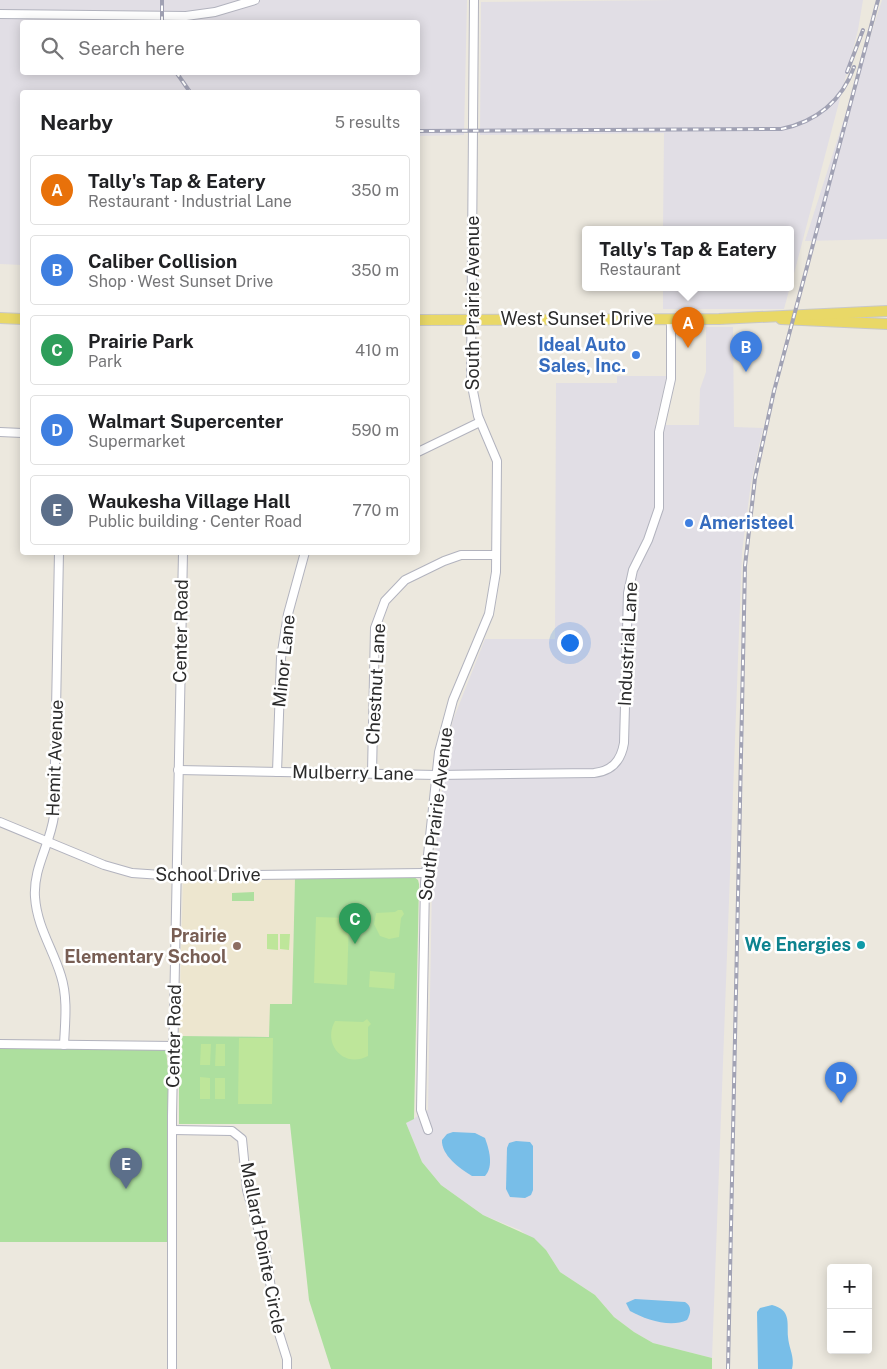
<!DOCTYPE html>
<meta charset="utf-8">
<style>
:root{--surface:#fff;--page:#f2f2f2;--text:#202124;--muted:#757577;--line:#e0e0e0;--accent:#2563eb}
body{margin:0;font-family:"Public Sans",sans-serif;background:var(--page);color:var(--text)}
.controls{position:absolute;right:15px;bottom:15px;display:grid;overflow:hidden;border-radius:5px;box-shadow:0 2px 12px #0003}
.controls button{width:45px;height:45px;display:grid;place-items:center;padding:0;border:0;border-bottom:1px solid var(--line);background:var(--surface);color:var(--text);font:25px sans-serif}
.you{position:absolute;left:569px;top:642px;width:18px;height:18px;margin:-12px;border:4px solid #fff;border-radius:50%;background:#1a73e8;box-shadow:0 0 0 8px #1a73e833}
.badge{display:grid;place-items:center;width:32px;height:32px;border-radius:50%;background:var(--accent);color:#fff;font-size:16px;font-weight:700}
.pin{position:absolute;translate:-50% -41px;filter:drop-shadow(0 1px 2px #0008)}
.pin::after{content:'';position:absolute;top:26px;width:18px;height:15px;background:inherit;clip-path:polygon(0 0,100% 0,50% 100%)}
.popup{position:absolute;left:582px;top:226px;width:212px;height:65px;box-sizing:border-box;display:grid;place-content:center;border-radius:5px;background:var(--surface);filter:drop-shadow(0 1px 4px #0005);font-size:16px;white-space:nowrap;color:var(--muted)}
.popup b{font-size:19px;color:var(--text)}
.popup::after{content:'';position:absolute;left:50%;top:100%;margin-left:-10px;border:10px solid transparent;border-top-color:var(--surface)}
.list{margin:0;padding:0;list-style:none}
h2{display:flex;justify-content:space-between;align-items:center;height:65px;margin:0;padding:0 20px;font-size:21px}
h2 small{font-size:16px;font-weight:400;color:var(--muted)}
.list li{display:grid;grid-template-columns:32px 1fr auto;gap:15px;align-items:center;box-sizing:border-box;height:70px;margin:0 10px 10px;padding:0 10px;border:1px solid var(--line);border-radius:5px}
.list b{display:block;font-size:19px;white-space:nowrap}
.list p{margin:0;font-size:16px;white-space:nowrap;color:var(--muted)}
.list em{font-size:16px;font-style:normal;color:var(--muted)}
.icon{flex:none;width:28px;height:28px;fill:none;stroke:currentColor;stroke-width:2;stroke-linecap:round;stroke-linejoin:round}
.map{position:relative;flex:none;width:887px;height:1369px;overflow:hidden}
.search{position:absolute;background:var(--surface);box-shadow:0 2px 12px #0003;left:20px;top:20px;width:400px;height:55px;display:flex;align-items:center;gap:12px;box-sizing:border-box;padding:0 18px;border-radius:5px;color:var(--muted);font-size:19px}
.panel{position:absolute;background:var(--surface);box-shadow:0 2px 12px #0003;left:20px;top:90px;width:400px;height:465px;border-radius:5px}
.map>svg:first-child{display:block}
.industrial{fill:#e1dee5;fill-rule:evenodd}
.education{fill:#ede6cf}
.green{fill:#addf9e}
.pitch{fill:#bee69a}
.water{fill:#78bee8}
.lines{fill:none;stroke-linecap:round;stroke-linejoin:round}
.minor-casing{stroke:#b2b3be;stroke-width:10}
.major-casing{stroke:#c8c8c8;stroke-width:12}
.minor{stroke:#fff;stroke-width:8}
.major{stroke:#e9d867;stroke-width:10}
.rail-casing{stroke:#a1a2b4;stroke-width:4}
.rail{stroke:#fff;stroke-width:2;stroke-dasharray:5.5;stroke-linecap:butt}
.shop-dot{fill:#3f7fe0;stroke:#fff;stroke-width:2}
.culture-dot{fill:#0f9aa8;stroke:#fff;stroke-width:2}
.education-dot{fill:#8d6e63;stroke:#fff;stroke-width:2}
.labels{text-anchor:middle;stroke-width:5;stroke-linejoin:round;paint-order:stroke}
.street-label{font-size:18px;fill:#2b2b2b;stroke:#fff}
.shop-label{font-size:18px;font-weight:bold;fill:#366cbe;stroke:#fff;text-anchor:end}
.education-label{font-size:18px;font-weight:bold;fill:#785e54;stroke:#fff;text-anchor:end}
.culture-label{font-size:18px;font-weight:bold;fill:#0d838f;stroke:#fff;text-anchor:end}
</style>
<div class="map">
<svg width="887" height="1369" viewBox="0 0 887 1369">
<rect width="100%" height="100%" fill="#ece8de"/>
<g class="industrial">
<path d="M0 0H467L464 135 418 136V92H22V265L0 264ZM22 22H418V72H22Z"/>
<polygon points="675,0 863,0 858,30 791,285 790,229 663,229 664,133 480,135 481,2"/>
<polygon points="882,0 887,0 887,239 805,241"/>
<polygon points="663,287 790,287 784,309 663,309"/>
<polygon points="706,327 733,327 734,427 763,428 751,483 742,552 712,1358 653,1343 634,1332 614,1317 595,1295 560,1272 546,1250 520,1230 483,1215 441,1185 422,1162 406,1123 428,1110 432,882 445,761 453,720 485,639 555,639 556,383 617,383 617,376 667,376 655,425 699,425 700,389 706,372"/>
</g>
<polygon class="education" points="295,878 292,1004 270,1037 179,1036 183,882 188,880"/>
<g class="green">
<polygon points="414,877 418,880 419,884 414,1119 406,1123 422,1162 441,1185 483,1215 534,1238 546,1250 560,1272 595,1295 614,1317 634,1332 653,1343 712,1358 712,1369 331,1369 309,1300 290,1124 179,1124 179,1036 269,1037 270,1004 292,1004 295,878"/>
<polygon points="254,892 254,901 232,901 232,893"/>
<polygon points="0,1047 166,1050 170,1088 169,1242 0,1242"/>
</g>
<g class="pitch">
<polygon points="398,910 402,910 404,914 401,918 399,937 389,939 380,936 374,924 376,913 395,912"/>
<polygon points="316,917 349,918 347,985 314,983"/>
<polygon points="267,934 278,934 278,950 267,949"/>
<polygon points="280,934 290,934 289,950 280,949"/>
<polygon points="370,971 395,973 394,989 369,987"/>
<path d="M367 1019 371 1024 368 1027V1056C344 1069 322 1044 335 1021L363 1022Z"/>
<polygon points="239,1038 273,1038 272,1104 238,1104"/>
<polygon points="201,1044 211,1044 210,1065 200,1065"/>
<polygon points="216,1044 225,1044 225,1066 215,1066"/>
<polygon points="200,1077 210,1078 210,1099 200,1099"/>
<rect x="215" y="1078" width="10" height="21"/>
</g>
<g class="water">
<path d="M453 1132 475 1133 485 1138C489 1149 494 1166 485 1176H472C460 1169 441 1155 442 1140L447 1134Z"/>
<polygon points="516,1141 530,1142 533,1146 533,1190 531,1195 525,1198 510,1197 506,1189 507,1148 509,1143"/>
<path d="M635 1299 685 1302C692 1306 691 1313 687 1320 671 1328 646 1320 630 1311L626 1303Z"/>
<path d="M772 1305C791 1310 787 1322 788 1337 789 1349 795 1357 792 1369H758L757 1312 760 1308Z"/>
</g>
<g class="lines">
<g class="minor-casing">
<g id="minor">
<polyline points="0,14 186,16 215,12 255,0"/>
<polyline points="0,432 22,433"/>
<polyline points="418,452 480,422"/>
<path d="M59 552 54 816C50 845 33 868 35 897 37 927 53 949 61 976 68 998 65 1023 64 1045"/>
<path d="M178 770 437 775 594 773C612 771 621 761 624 743L628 593 633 570 648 540 659 508V432L671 379V319"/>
<polyline points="277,772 281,658 288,614 305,552"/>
<polyline points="372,773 375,628 385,601 405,580 444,561 461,555 496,555"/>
<polyline points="0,822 104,865 132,873 177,876 426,873"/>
<polyline points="0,1044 174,1046"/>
<polyline points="173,1130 232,1131 242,1139 247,1190 266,1256 277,1327 287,1359 287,1369"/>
<polyline points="428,1130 421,1110 425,883 439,752 453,700 489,614 496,572 497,461 478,416 471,381 474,0"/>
<polyline points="172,1369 172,1116 183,552"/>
</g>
</g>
<g class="major-casing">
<g id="major">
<polyline points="0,318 22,319"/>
<polyline points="781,319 887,324"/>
<polyline points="418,320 719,319 887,311"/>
</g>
</g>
<use href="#minor" class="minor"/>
<use href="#major" class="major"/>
<g class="rail-casing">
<g id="rail">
<polyline points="162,22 162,0"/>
<polyline points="176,72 190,92"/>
<polyline points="847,72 863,30"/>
<path d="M418 131 781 129C816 122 842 101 854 67"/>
<polyline points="728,1369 745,566 755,478 774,391 878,0"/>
</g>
</g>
<use href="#rail" class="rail"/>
</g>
<g class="shop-dot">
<circle cx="636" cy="355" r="5"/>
<circle cx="689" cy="523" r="5"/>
</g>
<circle class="culture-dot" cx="861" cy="945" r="5"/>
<circle class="education-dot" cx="237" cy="946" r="5"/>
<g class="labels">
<g class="street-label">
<text transform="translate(473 303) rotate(-90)" y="6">South Prairie Avenue</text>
<text x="577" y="325">West Sunset Drive</text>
<text transform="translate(181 631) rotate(-89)" y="6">Center Road</text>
<text transform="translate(628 644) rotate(-87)" y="6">Industrial Lane</text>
<text transform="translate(284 661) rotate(-84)" y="6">Minor Lane</text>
<text transform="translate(376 684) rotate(-87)" y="6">Chestnut Lane</text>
<text transform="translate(55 758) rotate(-88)" y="6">Hemit Avenue</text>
<text transform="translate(353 773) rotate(1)" y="6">Mulberry Lane</text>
<text transform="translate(436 814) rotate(-83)" y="6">South Prairie Avenue</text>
<text x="208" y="881">School Drive</text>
<text transform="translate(174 1036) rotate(-89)" y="6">Center Road</text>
<text transform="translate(263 1248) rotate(79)" y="6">Mallard Pointe Circle</text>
</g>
<g class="shop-label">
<text x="626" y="351">Ideal Auto<tspan x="626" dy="21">Sales, Inc.</tspan></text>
<text x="699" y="529" text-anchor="start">Ameristeel</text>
</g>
<g class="education-label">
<text x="227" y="942">Prairie<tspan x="227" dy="21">Elementary School</tspan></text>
</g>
<g class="culture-label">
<text x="851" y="951">We Energies</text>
</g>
</g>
</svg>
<div class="controls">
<button>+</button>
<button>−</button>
</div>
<div class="you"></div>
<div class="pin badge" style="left:688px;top:348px;background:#e8710a">A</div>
<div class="popup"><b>Tally's Tap &amp; Eatery</b>Restaurant</div>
<div class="pin badge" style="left:746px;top:372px;background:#3f7fe0">B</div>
<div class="pin badge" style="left:355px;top:944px;background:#2e9e5b">C</div>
<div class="pin badge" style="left:841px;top:1103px;background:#3f7fe0">D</div>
<div class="pin badge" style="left:126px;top:1189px;background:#5c6f8a">E</div>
<div class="search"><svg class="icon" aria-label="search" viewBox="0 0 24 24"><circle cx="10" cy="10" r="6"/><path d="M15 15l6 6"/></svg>Search here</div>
<section class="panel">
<h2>Nearby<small>5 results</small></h2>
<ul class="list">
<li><span class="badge" style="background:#e8710a">A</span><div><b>Tally's Tap &amp; Eatery</b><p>Restaurant · Industrial Lane</p></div><em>350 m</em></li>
<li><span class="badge" style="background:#3f7fe0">B</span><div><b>Caliber Collision</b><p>Shop · West Sunset Drive</p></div><em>350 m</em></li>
<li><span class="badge" style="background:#2e9e5b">C</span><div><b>Prairie Park</b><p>Park</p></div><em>410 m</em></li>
<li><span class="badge" style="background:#3f7fe0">D</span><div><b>Walmart Supercenter</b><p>Supermarket</p></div><em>590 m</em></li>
<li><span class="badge" style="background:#5c6f8a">E</span><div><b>Waukesha Village Hall</b><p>Public building · Center Road</p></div><em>770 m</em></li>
</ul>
</section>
</div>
